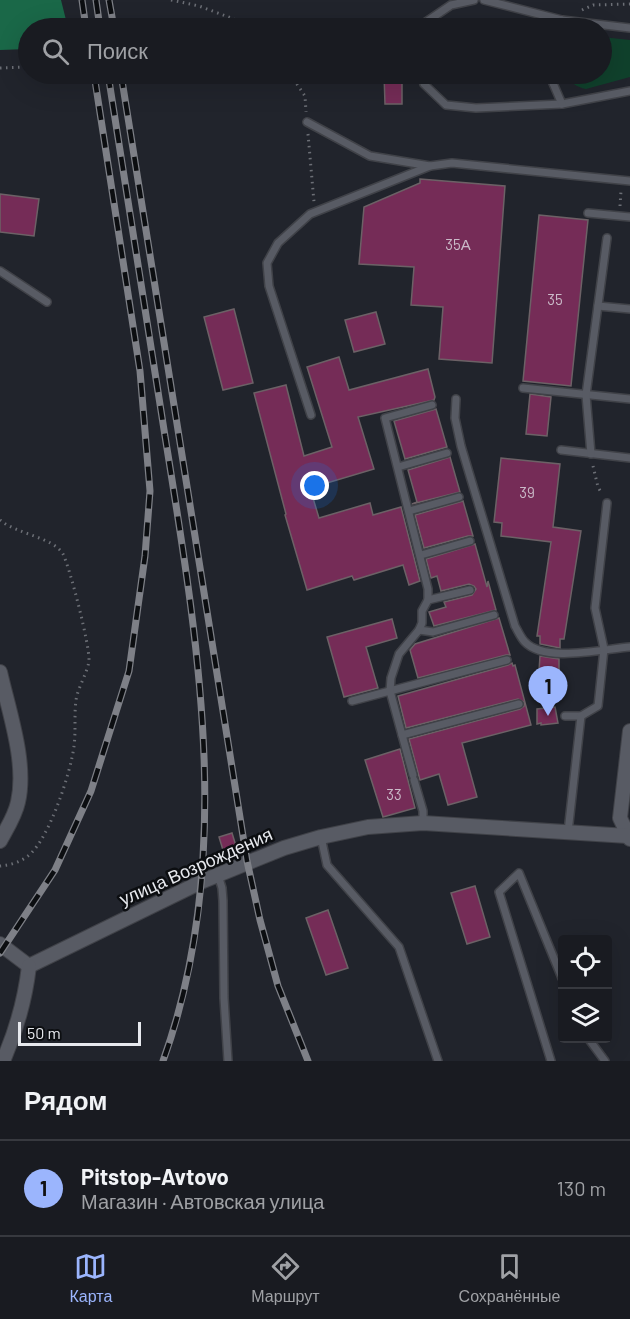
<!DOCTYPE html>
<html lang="ru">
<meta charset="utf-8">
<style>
:root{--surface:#191b21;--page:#22242a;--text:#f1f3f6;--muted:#9fa1a5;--line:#37393f;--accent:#9bb5fd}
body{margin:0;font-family:Barlow,sans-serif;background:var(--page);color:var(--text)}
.controls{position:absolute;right:18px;bottom:18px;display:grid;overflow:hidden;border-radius:6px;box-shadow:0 6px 24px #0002}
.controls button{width:54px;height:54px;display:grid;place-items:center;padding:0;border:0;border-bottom:2px solid var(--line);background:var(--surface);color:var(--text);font:30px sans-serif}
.scale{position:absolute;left:18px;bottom:15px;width:123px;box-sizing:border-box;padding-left:6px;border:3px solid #e7e9ee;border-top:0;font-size:16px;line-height:21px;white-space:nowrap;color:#e7e9ee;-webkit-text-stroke:4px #0c0e11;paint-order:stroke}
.you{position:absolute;left:315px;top:486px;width:21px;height:21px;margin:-15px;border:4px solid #fff;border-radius:50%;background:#1a73e8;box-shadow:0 0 0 9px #1a73e833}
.badge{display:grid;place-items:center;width:39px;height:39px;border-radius:50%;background:var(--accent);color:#111;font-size:20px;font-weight:700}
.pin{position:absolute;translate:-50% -50px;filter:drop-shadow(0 2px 3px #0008)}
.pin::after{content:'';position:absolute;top:32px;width:21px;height:18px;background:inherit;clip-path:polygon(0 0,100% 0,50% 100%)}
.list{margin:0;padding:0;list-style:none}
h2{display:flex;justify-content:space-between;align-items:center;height:78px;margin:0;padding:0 24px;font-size:26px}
h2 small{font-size:20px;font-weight:400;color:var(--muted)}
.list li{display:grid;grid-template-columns:39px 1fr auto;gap:18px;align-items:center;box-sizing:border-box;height:96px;padding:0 24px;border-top:2px solid var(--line)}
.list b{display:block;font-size:22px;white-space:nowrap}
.list p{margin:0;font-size:20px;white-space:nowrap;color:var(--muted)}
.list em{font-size:20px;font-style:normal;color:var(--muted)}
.icon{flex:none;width:33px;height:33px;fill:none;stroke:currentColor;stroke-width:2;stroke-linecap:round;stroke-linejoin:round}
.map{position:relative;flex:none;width:630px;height:1061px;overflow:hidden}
.search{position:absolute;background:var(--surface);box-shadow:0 6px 24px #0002;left:18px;right:18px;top:18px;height:66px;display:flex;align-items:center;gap:15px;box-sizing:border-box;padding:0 21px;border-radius:33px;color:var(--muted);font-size:22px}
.sheet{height:174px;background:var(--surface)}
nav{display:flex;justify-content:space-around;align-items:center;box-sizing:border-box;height:84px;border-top:2px solid var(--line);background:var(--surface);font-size:16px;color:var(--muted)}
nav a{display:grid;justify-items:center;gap:3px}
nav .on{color:var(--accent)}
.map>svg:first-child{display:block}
.green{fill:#10412c}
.forest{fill:#1a6848}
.building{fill:#752c57;stroke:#6c6166;stroke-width:1.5}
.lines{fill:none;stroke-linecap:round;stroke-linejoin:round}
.lane-casing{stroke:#404248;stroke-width:10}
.street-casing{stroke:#404248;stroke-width:16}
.path{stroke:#6c6f76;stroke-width:3;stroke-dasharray:1.5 4.5;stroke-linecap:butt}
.lane{stroke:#585b64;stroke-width:7}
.street{stroke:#585b64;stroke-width:14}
.rail-casing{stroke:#7e8087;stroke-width:7}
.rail{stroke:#0c0e11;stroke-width:4.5;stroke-dasharray:14;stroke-linecap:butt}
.labels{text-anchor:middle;stroke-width:5;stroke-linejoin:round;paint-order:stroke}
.number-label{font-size:15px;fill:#cabac8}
.street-label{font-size:18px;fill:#e7e9ee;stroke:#0c0e11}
</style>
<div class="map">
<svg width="630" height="1061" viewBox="0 0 630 1061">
<rect width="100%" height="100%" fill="#21242c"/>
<path class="green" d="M602 37 630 40V77L586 89C576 87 571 83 566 74H602Z"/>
<polygon class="forest" points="0,0 61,0 68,28 28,28 28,49 0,50"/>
<g class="building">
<polygon points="384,74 402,74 402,104 385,104"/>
<polygon points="420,179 505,186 492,363 439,359 443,307 411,305 414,267 359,264 364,207 420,183"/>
<polygon points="0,194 39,199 34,236 0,232"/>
<polygon points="539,215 588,220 571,386 523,381"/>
<polygon points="234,309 253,383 223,390 204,317"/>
<polygon points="376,312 385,344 354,352 345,320"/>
<polygon points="339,357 349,390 428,369 435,397 434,400 358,417 374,469 310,488 319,518 370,503 373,515 401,507 420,581 409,585 403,565 354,580 352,576 307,590 285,515 286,514 254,393 286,385 304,456 332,447 307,367"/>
<polygon points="530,394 551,397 547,436 526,434"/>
<polygon points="436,409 447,447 405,459 394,421"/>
<polygon points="450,457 460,492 412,504 417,502 408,470"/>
<polygon points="501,458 560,464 553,527 581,531 564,639 560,639 560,648 540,644 540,636 537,636 551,542 501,536 502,523 494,522"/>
<polygon points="463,501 473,536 468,536 424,548 415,515"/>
<polygon points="475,544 487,587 488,581 496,610 434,626 429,612 446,607 444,602 472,595 476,589 474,586 469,584 441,591 437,576 431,578 426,559"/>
<polygon points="499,618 510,655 506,655 418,678 410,650 415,644"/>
<polygon points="392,619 397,638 366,647 378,688 344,697 327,637"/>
<polygon points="540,656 559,659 559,672 539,671"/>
<polygon points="512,663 513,666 515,665 531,725 462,743 477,797 448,805 439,774 420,780 409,739 520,709 524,706 524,702 518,699 406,728 398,696 508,665"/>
<polygon points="555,707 558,723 541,725 541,723 537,724 537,709"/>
<polygon points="400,749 415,808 383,817 365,760"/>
<polygon points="232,833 236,846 223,850 219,837"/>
<polygon points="475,886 490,937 467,944 451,893"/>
<polygon points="328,910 348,968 326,975 306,918"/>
</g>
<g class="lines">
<g class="lane-casing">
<g id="lane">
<polyline points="484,0 562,20 630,28"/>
<polyline points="425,28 426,22 451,5 474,0"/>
<polyline points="557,28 562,20"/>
<polyline points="421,74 424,84 446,105 476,108 562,104 630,91"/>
<polyline points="549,74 562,104"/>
<polyline points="307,122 370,156 430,166"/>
<polyline points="588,213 630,217"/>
<polyline points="0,271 47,302"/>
<polyline points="598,306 630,309"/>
<polyline points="523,388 630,399"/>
<path d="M456 399 455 418 461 446 515 626C518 631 521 638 525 642 545 663 603 649 630 647"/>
<polyline points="311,415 269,286 267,263 278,243 310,214 430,166 452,163 630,181"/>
<polyline points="561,450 630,458"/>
<polyline points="591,454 586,395 607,238"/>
<polyline points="398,467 447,453"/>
<polyline points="409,511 459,497"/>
<polyline points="421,555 470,541"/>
<polyline points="428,600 470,590"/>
<polyline points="419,630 433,632 494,615"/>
<polyline points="352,701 507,660"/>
<polyline points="565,716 581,716 598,706 604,649 595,608 607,503"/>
<polyline points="402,735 519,704"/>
<polyline points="413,775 390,691 391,678 399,654 419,630 422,623 422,611 428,600 428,589 385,418 432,405"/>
<polyline points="414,780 423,811 423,823"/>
<polyline points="568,832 581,716"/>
<polyline points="321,837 327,865 399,947 438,1061"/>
<polyline points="218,875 222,888 223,901 224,998 228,1061"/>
<polyline points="588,1038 605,1061"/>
<polyline points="551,1061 499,892 519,873 562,978"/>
</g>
</g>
<g class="street-casing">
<g id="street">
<path d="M0 672C9 712 27 763 18 802 15 816 7 828 0 841"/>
<polyline points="630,731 620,818 630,839"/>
<polyline points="0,944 29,966"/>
<polyline points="29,966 203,881 284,848 321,837 368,827 423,823 628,836"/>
<path d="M3 1061C17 1029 25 1001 29 966"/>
</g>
</g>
<g class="path">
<polyline points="171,0 199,6 258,28"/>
<polyline points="582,10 593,5 630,4"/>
<polyline points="342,28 415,22"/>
<polyline points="0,68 28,67"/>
<polyline points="290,74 305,96 306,112"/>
<polyline points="308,134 314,202"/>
<polyline points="620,206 621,191"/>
<polyline points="593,466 598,487 602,494"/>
<path d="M0 520C16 534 53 537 63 554 70 568 90 646 89 661 87 674 78 687 76 700 74 715 76 731 74 746 71 772 49 839 29 855 21 862 11 865 0 866"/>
</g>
<use href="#lane" class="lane"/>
<use href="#street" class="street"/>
<g class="rail-casing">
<g id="rail">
<polyline points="82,0 86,28"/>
<polyline points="96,0 100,28"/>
<polyline points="109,0 114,28"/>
<path d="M108 74C127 194 146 315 165 436 198 642 236 859 163 1061"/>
<polyline points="121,74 247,861 260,920 278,986 308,1061"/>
<polyline points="0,953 55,870 91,791 129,671 145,556 150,491 140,371 94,74"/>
</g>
</g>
<use href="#rail" class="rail"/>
</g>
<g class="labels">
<g class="number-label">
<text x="458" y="250">35А</text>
<text x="555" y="305">35</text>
<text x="527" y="498">39</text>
<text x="394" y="800">33</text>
</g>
<g class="street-label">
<text transform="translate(196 867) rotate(-24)" y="6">улица Возрождения</text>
</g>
</g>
</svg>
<div class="controls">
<button><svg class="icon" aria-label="locate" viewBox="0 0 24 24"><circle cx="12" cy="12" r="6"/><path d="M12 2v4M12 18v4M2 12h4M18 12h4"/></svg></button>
<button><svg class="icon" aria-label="layers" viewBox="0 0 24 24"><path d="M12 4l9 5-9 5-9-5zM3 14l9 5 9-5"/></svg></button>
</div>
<div class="scale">50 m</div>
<div class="you"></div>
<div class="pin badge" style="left:548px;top:716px">1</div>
<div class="search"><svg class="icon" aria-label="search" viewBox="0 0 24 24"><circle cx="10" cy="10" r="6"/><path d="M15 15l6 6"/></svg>Поиск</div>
</div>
<section class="sheet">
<h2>Рядом<small></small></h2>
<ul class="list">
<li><span class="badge">1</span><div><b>Pitstop-Avtovo</b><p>Магазин · Автовская улица</p></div><em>130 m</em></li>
</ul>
</section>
<nav>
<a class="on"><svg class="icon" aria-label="map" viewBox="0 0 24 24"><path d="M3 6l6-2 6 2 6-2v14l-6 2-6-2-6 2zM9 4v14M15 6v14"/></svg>Карта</a>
<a><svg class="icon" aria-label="directions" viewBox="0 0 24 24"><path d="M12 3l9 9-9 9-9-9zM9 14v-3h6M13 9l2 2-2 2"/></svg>Маршрут</a>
<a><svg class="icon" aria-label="saved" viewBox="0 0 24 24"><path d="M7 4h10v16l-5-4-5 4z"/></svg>Сохранённые</a>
</nav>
